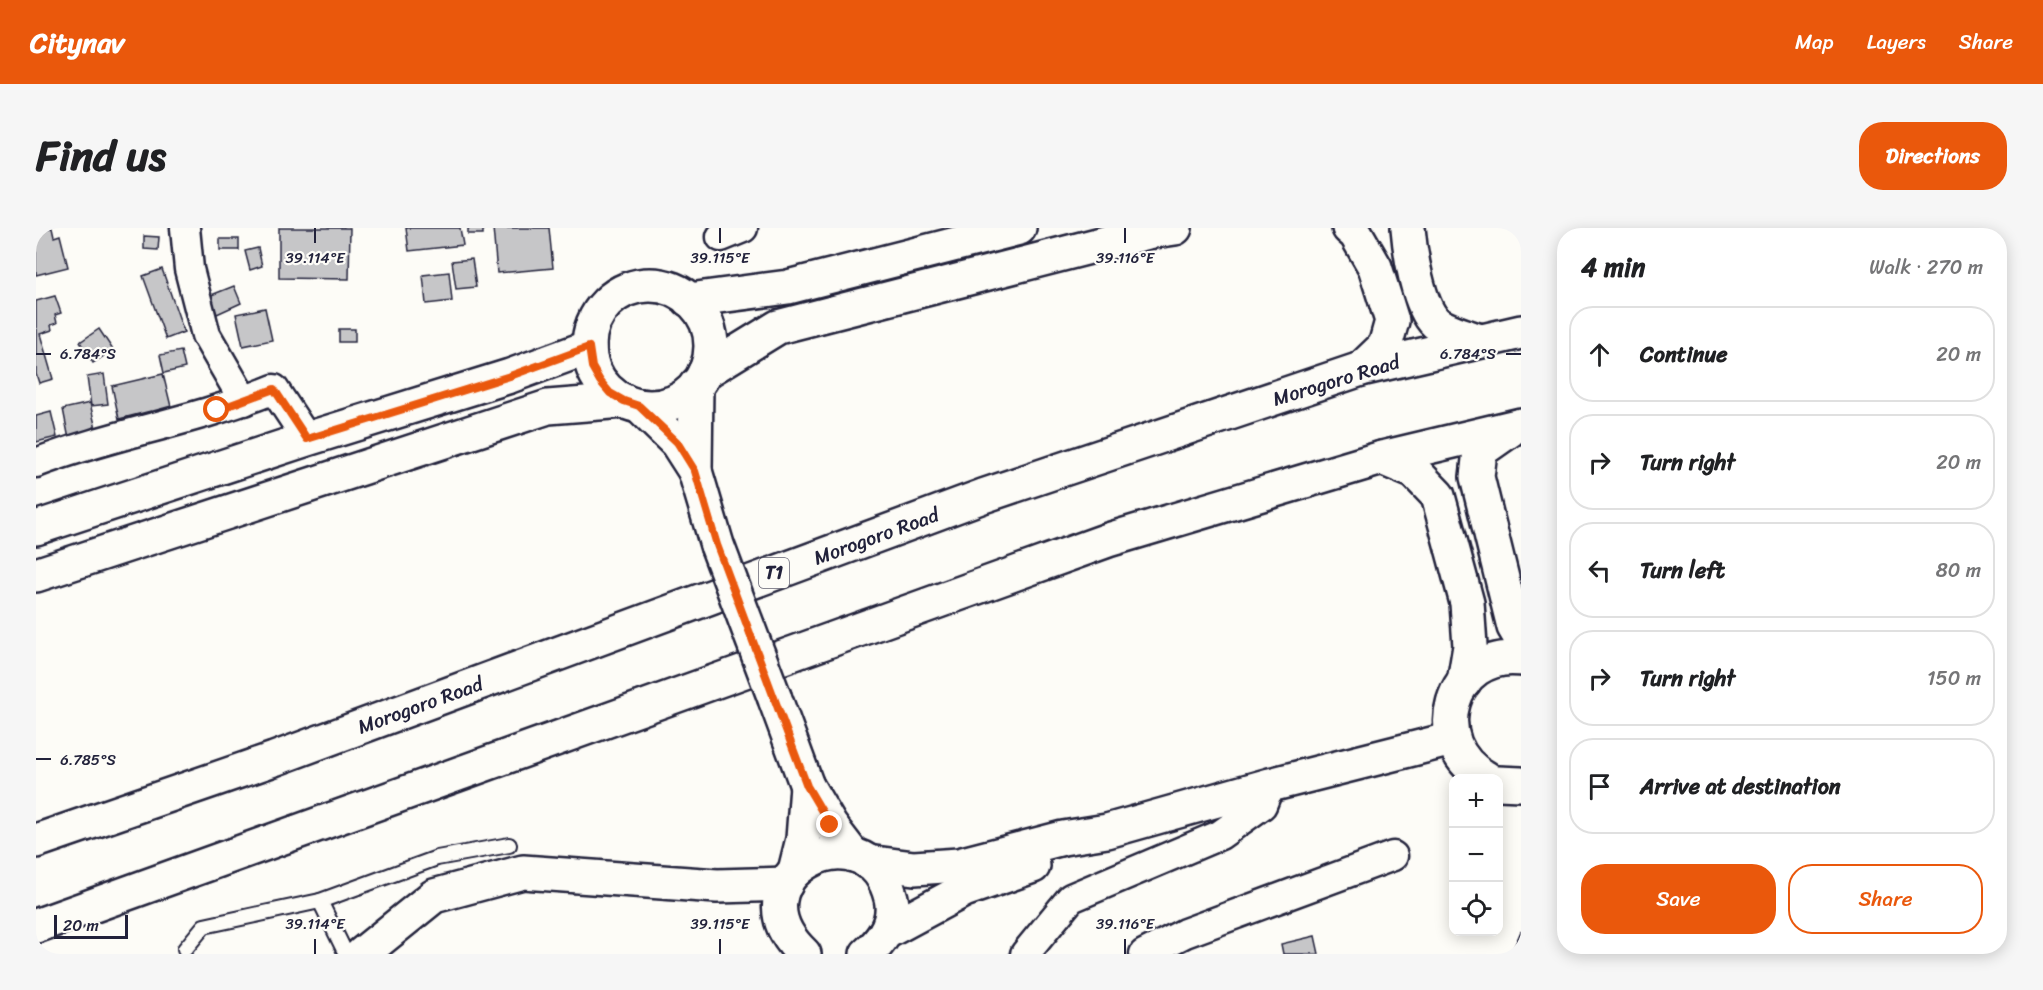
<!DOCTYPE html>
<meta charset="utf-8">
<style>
:root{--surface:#fff;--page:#f6f6f6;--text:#202124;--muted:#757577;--line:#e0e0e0;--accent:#ea580c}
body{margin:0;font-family:Sriracha,sans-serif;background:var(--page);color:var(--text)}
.controls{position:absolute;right:18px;bottom:18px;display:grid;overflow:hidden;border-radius:12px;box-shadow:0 3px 15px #0003}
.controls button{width:54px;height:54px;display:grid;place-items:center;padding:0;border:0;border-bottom:2px solid var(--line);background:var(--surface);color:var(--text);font:30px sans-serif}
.scale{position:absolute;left:18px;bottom:15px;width:74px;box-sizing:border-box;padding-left:6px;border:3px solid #22223b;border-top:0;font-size:16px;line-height:21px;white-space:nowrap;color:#22223b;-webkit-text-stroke:4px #fdfcf7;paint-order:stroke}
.stop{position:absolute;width:18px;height:18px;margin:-14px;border:4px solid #ea580c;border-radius:50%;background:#fff}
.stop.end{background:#ea580c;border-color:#fff;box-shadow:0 2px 6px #0008}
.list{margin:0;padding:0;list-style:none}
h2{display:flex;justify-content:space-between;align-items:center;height:78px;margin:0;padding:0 24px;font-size:26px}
h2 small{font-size:20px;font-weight:400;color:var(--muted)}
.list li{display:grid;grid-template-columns:39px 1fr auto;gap:18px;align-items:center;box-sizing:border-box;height:96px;margin:0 12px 12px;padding:0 12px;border:2px solid var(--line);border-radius:24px}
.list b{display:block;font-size:22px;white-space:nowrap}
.list em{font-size:20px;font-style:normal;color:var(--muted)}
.actions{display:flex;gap:12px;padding:18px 24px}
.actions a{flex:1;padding:14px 0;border:2px solid var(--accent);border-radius:24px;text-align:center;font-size:21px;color:var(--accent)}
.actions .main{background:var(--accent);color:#fff}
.icon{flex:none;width:33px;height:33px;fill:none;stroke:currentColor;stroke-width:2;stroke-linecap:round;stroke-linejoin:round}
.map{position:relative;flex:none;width:1485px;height:726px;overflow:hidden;border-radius:24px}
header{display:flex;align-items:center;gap:36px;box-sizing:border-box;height:84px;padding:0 30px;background:var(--accent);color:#fff}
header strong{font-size:28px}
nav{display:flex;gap:33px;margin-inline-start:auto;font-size:21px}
.intro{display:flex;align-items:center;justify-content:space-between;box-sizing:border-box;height:144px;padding:0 36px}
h1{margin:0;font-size:42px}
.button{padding:15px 27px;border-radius:24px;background:var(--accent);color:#fff;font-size:21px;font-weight:700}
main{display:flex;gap:36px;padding:0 36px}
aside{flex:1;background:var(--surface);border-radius:24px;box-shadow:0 3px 15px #0003}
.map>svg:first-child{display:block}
.building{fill:#c6c6c8;stroke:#22223b;stroke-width:1.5}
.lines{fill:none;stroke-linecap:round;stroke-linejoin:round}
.service-casing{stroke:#22223b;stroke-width:18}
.minor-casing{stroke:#22223b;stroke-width:33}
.tertiary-casing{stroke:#22223b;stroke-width:38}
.trunk-casing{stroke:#22223b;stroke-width:38}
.service{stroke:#fdfcf7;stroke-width:14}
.minor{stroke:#fdfcf7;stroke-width:28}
.tertiary{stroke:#fdfcf7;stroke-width:33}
.trunk{stroke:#fdfcf7;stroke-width:33}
.tertiary-bridge-casing{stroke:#22223b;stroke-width:38;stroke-linecap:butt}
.tertiary-bridge{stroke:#fdfcf7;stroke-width:33}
.route{stroke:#ea580c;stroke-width:8}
.ticks{fill:none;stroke:#22223b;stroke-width:2}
.labels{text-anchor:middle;stroke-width:4.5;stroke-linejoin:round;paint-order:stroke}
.shield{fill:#fdfcf7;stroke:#646373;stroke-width:1.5}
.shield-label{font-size:18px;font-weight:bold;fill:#22223b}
.street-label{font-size:20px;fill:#22223b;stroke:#fdfcf7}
.ticks-label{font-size:15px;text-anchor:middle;fill:#22223b;stroke:#fdfcf7;stroke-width:4.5;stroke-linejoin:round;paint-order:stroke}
</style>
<header>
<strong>Citynav</strong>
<nav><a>Map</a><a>Layers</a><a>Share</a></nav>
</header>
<div class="intro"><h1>Find us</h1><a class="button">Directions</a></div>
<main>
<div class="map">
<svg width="1485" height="726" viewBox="0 0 1485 726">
<rect width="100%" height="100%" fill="#fdfcf7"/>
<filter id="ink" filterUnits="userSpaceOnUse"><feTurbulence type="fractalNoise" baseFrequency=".0167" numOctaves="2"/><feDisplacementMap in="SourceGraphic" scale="12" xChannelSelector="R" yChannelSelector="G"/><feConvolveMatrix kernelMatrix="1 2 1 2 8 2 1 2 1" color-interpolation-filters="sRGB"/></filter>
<g filter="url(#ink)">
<g class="building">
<polygon points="0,0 16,0 18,9 24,7 32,39 0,47"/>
<polygon points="243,0 314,0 313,51 243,50"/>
<polygon points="370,0 424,0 427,17 373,23"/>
<rect x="432" y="0" width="15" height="6"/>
<polygon points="457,0 513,0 517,40 461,45"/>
<polygon points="108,8 123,9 122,22 108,21"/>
<rect x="184" y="11" width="19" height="11"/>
<polygon points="222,20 226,38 214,42 209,23"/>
<polygon points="436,31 440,59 420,61 416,33"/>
<polygon points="126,41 148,104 130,111 107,48"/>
<polygon points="413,44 416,73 390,76 387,47"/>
<polygon points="198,58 205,75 181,86 173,68"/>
<polygon points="19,68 25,85 19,87 21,95 15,97 16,102 4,106 17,151 3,155 0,146 0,73"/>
<polygon points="229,80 236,112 207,118 200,86"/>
<polygon points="63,101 77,122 57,135 44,114"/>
<rect x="303" y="101" width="16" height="13"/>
<polygon points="145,123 149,140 128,145 124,127"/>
<polygon points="68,146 72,176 55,178 51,149"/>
<polygon points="127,146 138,191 118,196 115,183 83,191 76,158"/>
<polygon points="54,175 62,210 34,216 27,181"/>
<polygon points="15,184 21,209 0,214 0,188"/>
<polygon points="1485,703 1485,726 1475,726"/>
<polygon points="1279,708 1283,726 1247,726 1245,716"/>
</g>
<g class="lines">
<g class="service-casing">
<g id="service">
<polyline points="284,673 401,630 473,617"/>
<polyline points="149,721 168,698 284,673 310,726"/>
</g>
</g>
<g class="minor-casing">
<g id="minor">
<polyline points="149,0 153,41 170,107 208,173"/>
<polyline points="685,9 707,0"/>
<path d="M0 235C78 205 161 193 238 161L271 211"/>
<polyline points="989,726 1035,670 1184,607 1226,577 1234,557"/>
<polyline points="1108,726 1149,705 1357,628"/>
</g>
</g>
<g class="tertiary-casing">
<g id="tertiary">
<circle cx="614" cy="118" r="61"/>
<polyline points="653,72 752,59 983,0"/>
<polyline points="669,144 742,99 1112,4 1139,0"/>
<polyline points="603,178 641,215 659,243 681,317"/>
<polyline points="659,243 660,157"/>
<polyline points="0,300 271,211 474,148 553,119"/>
<polyline points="0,347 512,179 588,173"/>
<polyline points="739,471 771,558 794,597 817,627"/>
<path d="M1450 550C1387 516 1414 422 1485 431"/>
<polyline points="1462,555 1485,556"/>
<polyline points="831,634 878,640 923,637 1027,610 1071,603 1234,557 1416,511"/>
<polyline points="759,643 767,611 771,558"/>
<polyline points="850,704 928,662 997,638"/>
<polyline points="326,726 398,668 487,644 681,658 750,656"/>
<path d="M768 726C687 650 831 574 855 670 860 692 847 712 831 726"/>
</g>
</g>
<g class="trunk-casing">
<g id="trunk">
<polyline points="1313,0 1320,6 1339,39 1356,93 1349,118 1325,141"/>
<path d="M1372 0C1374 24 1382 78 1400 95 1409 102 1433 109 1444 113"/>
<polyline points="1474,202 1444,223 1441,249 1478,399 1485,411"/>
<polyline points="1346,230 1379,244 1402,268 1431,375 1434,418 1428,454"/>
<polyline points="0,613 238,531 947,268 1325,141 1485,104"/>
<polyline points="0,698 1072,312 1346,230 1485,197"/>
</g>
</g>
<use href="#service" class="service"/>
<use href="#minor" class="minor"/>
<use href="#tertiary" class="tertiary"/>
<use href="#trunk" class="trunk"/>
<g class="tertiary-bridge-casing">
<polyline id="tertiary-bridge" points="681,317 739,471"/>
</g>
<use href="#tertiary-bridge" class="tertiary-bridge"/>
</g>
</g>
<g class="lines" filter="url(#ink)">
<polyline class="route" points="181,182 238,161 271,211 474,148 553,119 556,139 564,153 574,165 588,173 603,178 641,214 659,243 681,317 771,558 794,597"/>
</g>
<path class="ticks" d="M279 0V15M684 0V15M1089 0V15M0 126H15M1470 126H1485M0 531H15M279 711V726M684 711V726M1089 711V726"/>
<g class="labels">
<rect class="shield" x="723" y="330" width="30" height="30" rx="4.5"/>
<g class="shield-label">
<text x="738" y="351">T1</text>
</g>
<g class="street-label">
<text transform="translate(1300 152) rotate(-17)" y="7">Morogoro Road</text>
<text transform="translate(840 308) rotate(-20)" y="7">Morogoro Road</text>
<text transform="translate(384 477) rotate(-20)" y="7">Morogoro Road</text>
</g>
</g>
<g class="ticks-label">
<text x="279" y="35">39.114°E</text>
<text x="684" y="35">39.115°E</text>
<text x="1089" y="35">39.116°E</text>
<text x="52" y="131">6.784°S</text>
<text x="1432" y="131">6.784°S</text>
<text x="52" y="537">6.785°S</text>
<text x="279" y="701">39.114°E</text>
<text x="684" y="701">39.115°E</text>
<text x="1089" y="701">39.116°E</text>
</g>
</svg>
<div class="controls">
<button>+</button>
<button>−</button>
<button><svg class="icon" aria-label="locate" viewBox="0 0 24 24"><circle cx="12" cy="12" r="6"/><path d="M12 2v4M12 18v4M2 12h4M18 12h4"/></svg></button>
</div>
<div class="scale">20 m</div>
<div class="stop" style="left:181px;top:182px"></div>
<div class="stop end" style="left:794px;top:597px"></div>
</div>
<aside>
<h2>4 min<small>Walk · 270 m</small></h2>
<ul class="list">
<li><svg class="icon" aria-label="ahead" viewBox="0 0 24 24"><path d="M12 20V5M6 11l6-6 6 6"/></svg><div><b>Continue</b></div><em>20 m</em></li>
<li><svg class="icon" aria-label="right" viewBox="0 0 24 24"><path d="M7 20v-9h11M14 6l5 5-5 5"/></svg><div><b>Turn right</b></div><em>20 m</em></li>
<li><svg class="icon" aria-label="left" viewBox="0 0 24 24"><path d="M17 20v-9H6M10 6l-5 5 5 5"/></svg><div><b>Turn left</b></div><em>80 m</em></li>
<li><svg class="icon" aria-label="right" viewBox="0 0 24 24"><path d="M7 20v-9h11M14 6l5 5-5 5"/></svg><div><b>Turn right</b></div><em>150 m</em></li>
<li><svg class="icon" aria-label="arrive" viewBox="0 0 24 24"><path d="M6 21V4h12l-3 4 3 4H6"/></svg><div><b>Arrive at destination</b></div></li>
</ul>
<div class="actions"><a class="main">Save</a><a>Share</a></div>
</aside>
</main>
